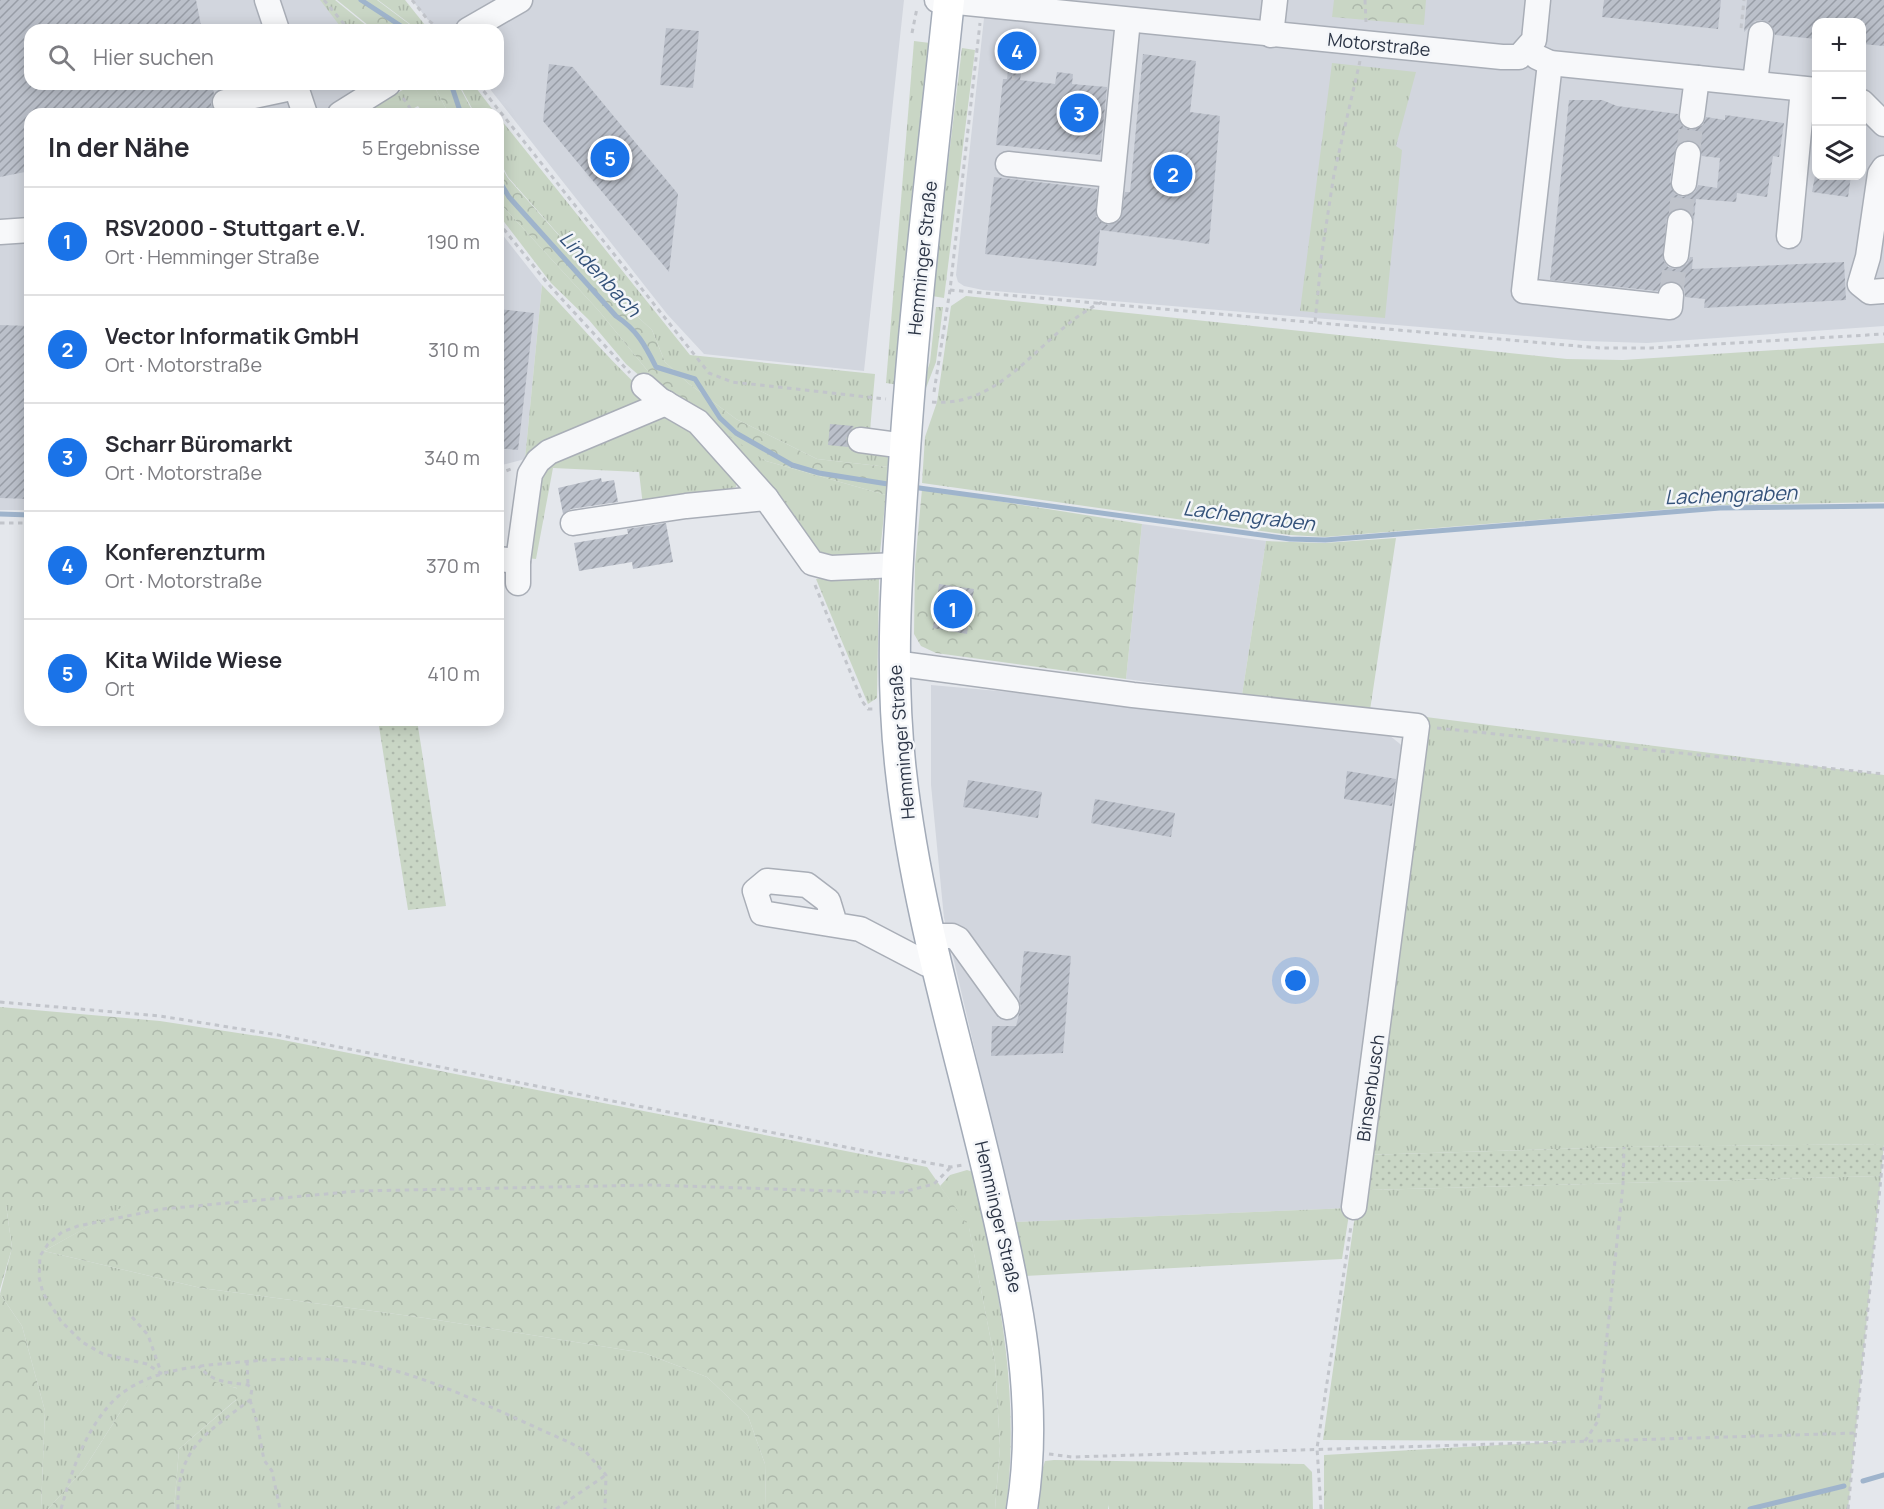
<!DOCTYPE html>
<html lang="de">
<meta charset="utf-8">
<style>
:root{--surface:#fff;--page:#f7f7f7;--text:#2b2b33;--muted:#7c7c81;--line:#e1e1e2;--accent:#1a73e8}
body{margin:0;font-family:Manrope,sans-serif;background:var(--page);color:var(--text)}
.controls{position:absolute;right:18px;top:18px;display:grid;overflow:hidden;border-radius:12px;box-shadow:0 3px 15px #0003}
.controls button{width:54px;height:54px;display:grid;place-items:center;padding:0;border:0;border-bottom:2px solid var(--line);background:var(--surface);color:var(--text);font:30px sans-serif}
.you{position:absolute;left:1296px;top:981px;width:21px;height:21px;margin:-15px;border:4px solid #fff;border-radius:50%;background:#1a73e8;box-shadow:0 0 0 9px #1a73e833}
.badge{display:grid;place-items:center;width:39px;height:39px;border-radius:50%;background:var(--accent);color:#fff;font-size:20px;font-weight:700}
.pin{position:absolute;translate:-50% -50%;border:3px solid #fff;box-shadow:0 2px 6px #0006}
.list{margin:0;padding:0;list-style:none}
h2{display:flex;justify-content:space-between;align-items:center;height:78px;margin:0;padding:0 24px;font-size:26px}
h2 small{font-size:20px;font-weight:400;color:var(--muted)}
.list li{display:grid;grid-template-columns:39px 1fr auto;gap:18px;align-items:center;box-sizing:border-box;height:108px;padding:0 24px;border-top:2px solid var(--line)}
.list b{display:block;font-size:22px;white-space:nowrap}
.list p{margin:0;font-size:20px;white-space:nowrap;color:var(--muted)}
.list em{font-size:20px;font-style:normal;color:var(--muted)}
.icon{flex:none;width:33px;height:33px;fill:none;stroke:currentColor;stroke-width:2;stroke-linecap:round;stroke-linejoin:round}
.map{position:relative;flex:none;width:1884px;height:1509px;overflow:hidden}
.search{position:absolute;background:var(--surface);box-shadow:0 3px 15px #0003;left:24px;top:24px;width:480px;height:66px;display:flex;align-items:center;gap:15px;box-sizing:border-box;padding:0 21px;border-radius:18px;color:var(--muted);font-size:22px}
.panel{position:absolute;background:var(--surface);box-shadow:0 3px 15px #0003;left:24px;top:108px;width:480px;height:618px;border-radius:18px}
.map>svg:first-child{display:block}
.built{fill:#d2d6de;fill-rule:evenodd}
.grass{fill:url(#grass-tufts)}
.forest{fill:url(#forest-crowns)}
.garden{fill:url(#garden-dots)}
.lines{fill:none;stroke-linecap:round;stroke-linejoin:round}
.stream{stroke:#9fb4cc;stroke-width:5}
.building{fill:url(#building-hatch);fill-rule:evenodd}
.minor-tunnel{stroke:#bfc3cb;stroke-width:24;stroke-dasharray:24 12;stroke-linecap:butt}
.minor-casing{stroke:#a9aeb7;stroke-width:27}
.major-casing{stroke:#a3abb8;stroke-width:33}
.path{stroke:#c2c5cb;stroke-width:3;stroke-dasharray:4.5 4.5;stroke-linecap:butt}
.minor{stroke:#f7f8fa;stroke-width:24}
.major{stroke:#fff;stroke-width:30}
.labels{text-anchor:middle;stroke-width:5;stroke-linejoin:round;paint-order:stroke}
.street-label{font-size:18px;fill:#2b3445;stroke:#f4f6f9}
.water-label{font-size:20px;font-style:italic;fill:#34527a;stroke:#f4f6f9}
</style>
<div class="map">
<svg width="1884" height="1509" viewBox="0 0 1884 1509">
<defs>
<pattern id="grass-tufts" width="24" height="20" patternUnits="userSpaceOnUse" patternTransform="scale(1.5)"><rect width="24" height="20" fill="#c9d6c5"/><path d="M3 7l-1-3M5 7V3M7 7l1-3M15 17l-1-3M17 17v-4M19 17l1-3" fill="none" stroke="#adb8ab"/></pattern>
<pattern id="forest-crowns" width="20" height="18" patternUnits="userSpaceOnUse" patternTransform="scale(1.5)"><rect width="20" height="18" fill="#c9d6c5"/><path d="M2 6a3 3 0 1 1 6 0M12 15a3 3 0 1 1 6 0" fill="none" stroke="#adb8ab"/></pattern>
<pattern id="garden-dots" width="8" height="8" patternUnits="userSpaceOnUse" patternTransform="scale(1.5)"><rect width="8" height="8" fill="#c9d6c5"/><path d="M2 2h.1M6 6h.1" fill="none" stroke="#adb8ab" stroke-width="1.8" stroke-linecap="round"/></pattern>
<pattern id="building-hatch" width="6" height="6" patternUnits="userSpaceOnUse" patternTransform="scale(1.5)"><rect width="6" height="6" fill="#bbc0ca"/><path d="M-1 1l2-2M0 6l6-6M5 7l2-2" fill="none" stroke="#989da6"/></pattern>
</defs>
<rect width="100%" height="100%" fill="#e4e7ec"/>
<g class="built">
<polygon points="0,0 324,0 349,30 30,30 30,84 394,84 408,114 30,114 30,510 0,510"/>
<polygon points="412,0 904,0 864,371 704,354 667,314 486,84 498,84 498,30 441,30 428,20"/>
<path d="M986 0H1884V326L1647 343 1585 341 983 290 964 286 958 282 956 275ZM1816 22H1862V176H1816Z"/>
<polygon points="498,229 542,285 525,459 498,466"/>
<polygon points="1142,524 1266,541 1242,695 1126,679"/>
<polygon points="931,685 1237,712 1389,735 1405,748 1350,1208 1015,1222 944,918 931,785"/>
</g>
<g class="grass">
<polygon points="320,0 335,0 372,30 343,30"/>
<polygon points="378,0 405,0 429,30 418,30"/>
<polygon points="914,41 930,43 899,385 886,383"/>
<polygon points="962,48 975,50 944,298 932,296"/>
<polygon points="1332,63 1416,72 1396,146 1402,150 1385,318 1300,311"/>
<polygon points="413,84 433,84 449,114 424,114 418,106 403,114 361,114"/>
<polygon points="459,84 473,84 496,114 475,114"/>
<polygon points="498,116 690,355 875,374 869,442 889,453 888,467 817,459 736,419 688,383 665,362 652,330 602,284 508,177 498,158"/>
<polygon points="498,201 599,311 651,375 766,461 886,495 880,553 830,560 814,554 665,398 626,364 589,320 551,283 498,214"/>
<path d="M542 285C580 324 615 367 656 403L525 459Z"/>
<polygon points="966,296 1567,359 1623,360 1884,343 1884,502 1721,505 1325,537 1290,535 922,483 925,437 937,402 951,306"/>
<polygon points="936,307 943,307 936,362 926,388 922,386 930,362"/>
<polygon points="666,406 737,479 736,487 705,498 643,506 639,472 553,468 536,559 526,558 539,470"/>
<polygon points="1396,538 1370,710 1242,695 1266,541 1324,543"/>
<polygon points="847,572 867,573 879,579 877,698 868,704 816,579"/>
<polygon points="1418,716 1884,775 1884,1144 1624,1147 1364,1155"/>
<path d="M967 1170 973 1172C998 1287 1021 1391 1006 1509H995L1000 1446 995 1362 969 1228 940 1186 950 1175Z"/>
<polygon points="1881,1176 1848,1509 1324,1509 1324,1455 1569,1441 1323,1440 1356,1208 1369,1190"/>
<polygon points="6,1205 127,1205 44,1251 201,1288 425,1318 644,1353 707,1377 748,1416 765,1464 766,1509 174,1509 179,1449 236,1400 237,1388 222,1385 128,1400 84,1469 48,1509 41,1509 45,1411 22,1326 0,1294 12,1248"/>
<polygon points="1350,1208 1342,1259 1025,1276 1015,1222"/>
<polygon points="1054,1460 1304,1464 1312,1472 1313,1509 1109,1509 1108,1505 1108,1509 1039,1509 1039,1480 1045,1461"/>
</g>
<g class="forest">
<polygon points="337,0 377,0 417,30 374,30"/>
<polygon points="1334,0 1426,0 1424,25 1332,17"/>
<polygon points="433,84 458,84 474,114 449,114"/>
<polygon points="498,160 507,177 602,284 652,330 665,362 688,383 736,419 817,459 888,467 886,495 766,461 702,418 651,375 599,311 498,201"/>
<polygon points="922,489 1142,524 1126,679 936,653 921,646 914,634 915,565"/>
<polygon points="0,1007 160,1021 278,1039 927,1167 969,1227 995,1362 1000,1446 995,1509 766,1509 765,1464 748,1416 707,1377 644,1353 425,1318 201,1288 44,1251 126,1205 6,1205 12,1248 0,1289"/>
<polygon points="0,1294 22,1326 45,1411 41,1509 0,1509"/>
<polygon points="183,1376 199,1377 246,1391 179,1449 174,1509 48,1509 84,1469 128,1400 155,1380"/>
</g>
<g class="garden">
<polygon points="378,720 417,720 446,906 408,910"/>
<polygon points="1884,1144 1881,1176 1369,1190 1356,1208 1364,1155 1624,1147"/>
</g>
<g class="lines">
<g class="stream">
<polyline points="361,0 407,30"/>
<polyline points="451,84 461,114"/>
<path d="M498 179 509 197 616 316C637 330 645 345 656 367L695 379 720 418 736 433 792 465 819 473 894 485"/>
<polyline points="912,487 1290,539 1325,540 1720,508 1884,506"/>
<polyline points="0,514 30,515"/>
<polyline points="1863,1481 1884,1475"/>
<polyline points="1750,1509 1844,1486"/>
</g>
</g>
<g class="building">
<polygon points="0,0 196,0 202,30 30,30 30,84 212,84 214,94 211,104 217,114 30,114 30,171 0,177"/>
<polygon points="1604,0 1721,0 1718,29 1602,17"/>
<polygon points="1747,0 1884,0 1884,46 1862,44 1862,22 1816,22 1816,39 1775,35 1770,23 1762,20 1755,21 1744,32"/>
<polygon points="666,28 699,31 693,88 660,85"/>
<polygon points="1011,44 1025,46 1020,80 1055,84 1057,72 1073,74 1072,84 1107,87 1100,155 996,145 1003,79 1007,79"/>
<polygon points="1143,54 1196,61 1190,112 1220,116 1209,244 1100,230 1096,266 985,254 994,177 1097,189 1096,217 1108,225 1120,220 1125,192 1130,192"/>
<polygon points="549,64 573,67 678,194 669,272 543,121"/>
<path d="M1569 100H1602L1617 106 1678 114 1683 127 1691 130 1703 125 1706 117 1725 120V115L1784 123 1779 157 1773 156 1767 197 1737 193 1736 202 1696 199 1694 220 1688 210 1674 209 1666 220 1663 260 1668 267 1675 269 1687 264 1690 257H1693L1692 269 1844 262 1846 300 1704 308 1705 299 1685 297 1684 288 1673 281 1664 282 1658 291 1550 280ZM1689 140 1697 143 1702 156 1720 158 1717 188 1698 185 1695 192 1683 197 1675 194 1670 181 1676 146Z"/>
<polygon points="1815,176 1851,176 1848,197 1812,192"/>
<polygon points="498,309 534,313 518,450 498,448"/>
<polygon points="0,325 30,326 30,499 0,498"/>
<polygon points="830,424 854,426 846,438 848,447 828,445"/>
<polygon points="601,478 602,482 614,480 618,502 571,509 563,514 558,488"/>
<polygon points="666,523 673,562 633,569 632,562 579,571 574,543 628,534 627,529"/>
<polygon points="939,584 974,589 967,634 933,628"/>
<polygon points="1347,771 1396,779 1392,806 1344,799"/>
<polygon points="968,780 1042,792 1038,818 963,807"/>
<polygon points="1095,799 1175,813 1171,837 1091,823"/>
<polygon points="1024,951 1071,956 1063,1053 991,1056 992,1026 1016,1026 1021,1006 1019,1000"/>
</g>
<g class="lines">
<g class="minor-tunnel">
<polyline points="1688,154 1692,116"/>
<polyline points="1680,222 1684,183"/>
<polyline points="1671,295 1676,255"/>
</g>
<g class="minor-casing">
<g id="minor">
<polyline points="267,0 277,30"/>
<polyline points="937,0 1502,57 1519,57 1534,40 1538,0"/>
<polyline points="468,30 520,0"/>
<polyline points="1271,35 1275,0"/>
<polyline points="1537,57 1550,63 1816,90"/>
<polyline points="1550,63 1524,291 1670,307 1671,295"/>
<polyline points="1755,82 1761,34"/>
<polyline points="295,84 305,114"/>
<polyline points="225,102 296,87"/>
<polyline points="1862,102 1884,124"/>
<polyline points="340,114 388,84"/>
<polyline points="1692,116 1697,78"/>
<polyline points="1008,164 1112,175"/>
<polyline points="1884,168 1880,174 1868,257 1860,284 1870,292 1884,291"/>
<polyline points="1684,183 1688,154"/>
<polyline points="1109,211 1128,20"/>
<polyline points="0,232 30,230"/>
<polyline points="1789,236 1803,89"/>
<polyline points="1676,255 1680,222"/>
<polyline points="644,386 660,400 698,422 766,498 812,563 831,568 897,565"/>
<polyline points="860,440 905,446"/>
<polyline points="573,523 686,506 766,498"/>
<polyline points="498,559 518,561 530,474 538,461 549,452 666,403"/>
<polyline points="518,561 518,583"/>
<polyline points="894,663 1133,695 1417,726 1354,1207"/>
<polyline points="835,924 828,901 807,885 767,881 755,891 762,913 860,929 927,964 936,962"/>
<polyline points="931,936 952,936 958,939 1007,1007"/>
</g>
</g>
<g class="major-casing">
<path id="major" d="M949 0C933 155 914 310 904 465 897 567 889 670 901 772 917 916 962 1057 994 1198 1018 1301 1039 1403 1022 1509"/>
</g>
<g class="path">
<polyline points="324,0 349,30"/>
<polyline points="412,0 428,20 441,30"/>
<polyline points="1365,0 1366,22"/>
<polyline points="1741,28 1744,0"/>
<polyline points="912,33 917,8"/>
<polyline points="1013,80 1017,57"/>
<polyline points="478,84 709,373 732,382 886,399"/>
<polyline points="403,98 414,114"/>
<polyline points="406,114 411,111"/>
<polyline points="498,222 549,285 630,373"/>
<polyline points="950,290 1600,348 1651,348 1884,334"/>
<polyline points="1315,322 1322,252 1334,174 1360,61"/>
<polyline points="934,392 950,290 980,23"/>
<path d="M932 402C1006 408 1041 331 1102 302"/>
<polyline points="498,474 511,469"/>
<polyline points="0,523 30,523"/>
<polyline points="815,585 862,701 868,709 873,709"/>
<polyline points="1437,728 1884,774"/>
<polyline points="0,1002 160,1016 278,1035 881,1154 951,1167 963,1165"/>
<polyline points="132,1317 148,1335 161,1372"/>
<polyline points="247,1361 248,1385"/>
<polyline points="162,1374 147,1364 103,1354 82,1342 61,1321 43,1293 39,1277 40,1256 48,1244 62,1232 78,1226 162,1209 358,1191 651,1185 899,1193 934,1184 951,1167"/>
<polyline points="250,1400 257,1422 264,1460 272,1471 280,1509"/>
<polyline points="1585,1441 1598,1421 1623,1185 1624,1147"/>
<polyline points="1049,1454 1072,1457 1857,1433"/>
<path d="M61 1509C72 1470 85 1430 114 1400 141 1374 184 1367 220 1364 259 1360 299 1357 338 1360 415 1366 498 1412 569 1442L586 1452 606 1475 605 1509"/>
<path d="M178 1509C176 1448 207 1433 250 1400L252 1389 248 1385C229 1382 212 1383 199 1366"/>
<polyline points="556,1509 606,1475"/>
<polyline points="1321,1509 1317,1448 1351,1226"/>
<polyline points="1848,1509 1884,1147"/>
</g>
<use href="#minor" class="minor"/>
<use href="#major" class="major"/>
</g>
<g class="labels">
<g class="street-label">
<text transform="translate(1379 45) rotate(6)" y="6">Motorstraße</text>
<text transform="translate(923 258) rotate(-84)" y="6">Hemminger Straße</text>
<text transform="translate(902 742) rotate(-95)" y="6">Hemminger Straße</text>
<text transform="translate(1371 1088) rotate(-82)" y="6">Binsenbusch</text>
<text transform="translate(998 1217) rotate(77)" y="6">Hemminger Straße</text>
</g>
<g class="water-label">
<text transform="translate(600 274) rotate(47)" y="7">Lindenbach</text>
<text transform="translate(1731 495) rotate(-2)" y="7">Lachengraben</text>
<text transform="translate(1249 516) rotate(7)" y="7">Lachengraben</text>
</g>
</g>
</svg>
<div class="controls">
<button>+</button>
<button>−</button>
<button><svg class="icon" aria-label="layers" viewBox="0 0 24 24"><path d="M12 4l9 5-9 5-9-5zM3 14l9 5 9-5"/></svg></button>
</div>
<div class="you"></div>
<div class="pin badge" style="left:953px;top:609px">1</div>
<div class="pin badge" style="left:1173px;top:174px">2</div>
<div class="pin badge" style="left:1079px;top:113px">3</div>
<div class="pin badge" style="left:1017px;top:51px">4</div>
<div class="pin badge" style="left:610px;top:158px">5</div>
<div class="search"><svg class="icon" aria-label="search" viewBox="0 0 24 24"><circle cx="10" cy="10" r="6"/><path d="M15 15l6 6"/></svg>Hier suchen</div>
<section class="panel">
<h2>In der Nähe<small>5 Ergebnisse</small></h2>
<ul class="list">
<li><span class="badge">1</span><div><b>RSV2000 - Stuttgart e.V.</b><p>Ort · Hemminger Straße</p></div><em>190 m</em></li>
<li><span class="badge">2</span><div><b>Vector Informatik GmbH</b><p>Ort · Motorstraße</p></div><em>310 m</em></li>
<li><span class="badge">3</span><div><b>Scharr Büromarkt</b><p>Ort · Motorstraße</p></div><em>340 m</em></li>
<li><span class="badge">4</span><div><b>Konferenzturm</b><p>Ort · Motorstraße</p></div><em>370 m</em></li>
<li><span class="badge">5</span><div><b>Kita Wilde Wiese</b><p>Ort</p></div><em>410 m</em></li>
</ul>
</section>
</div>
